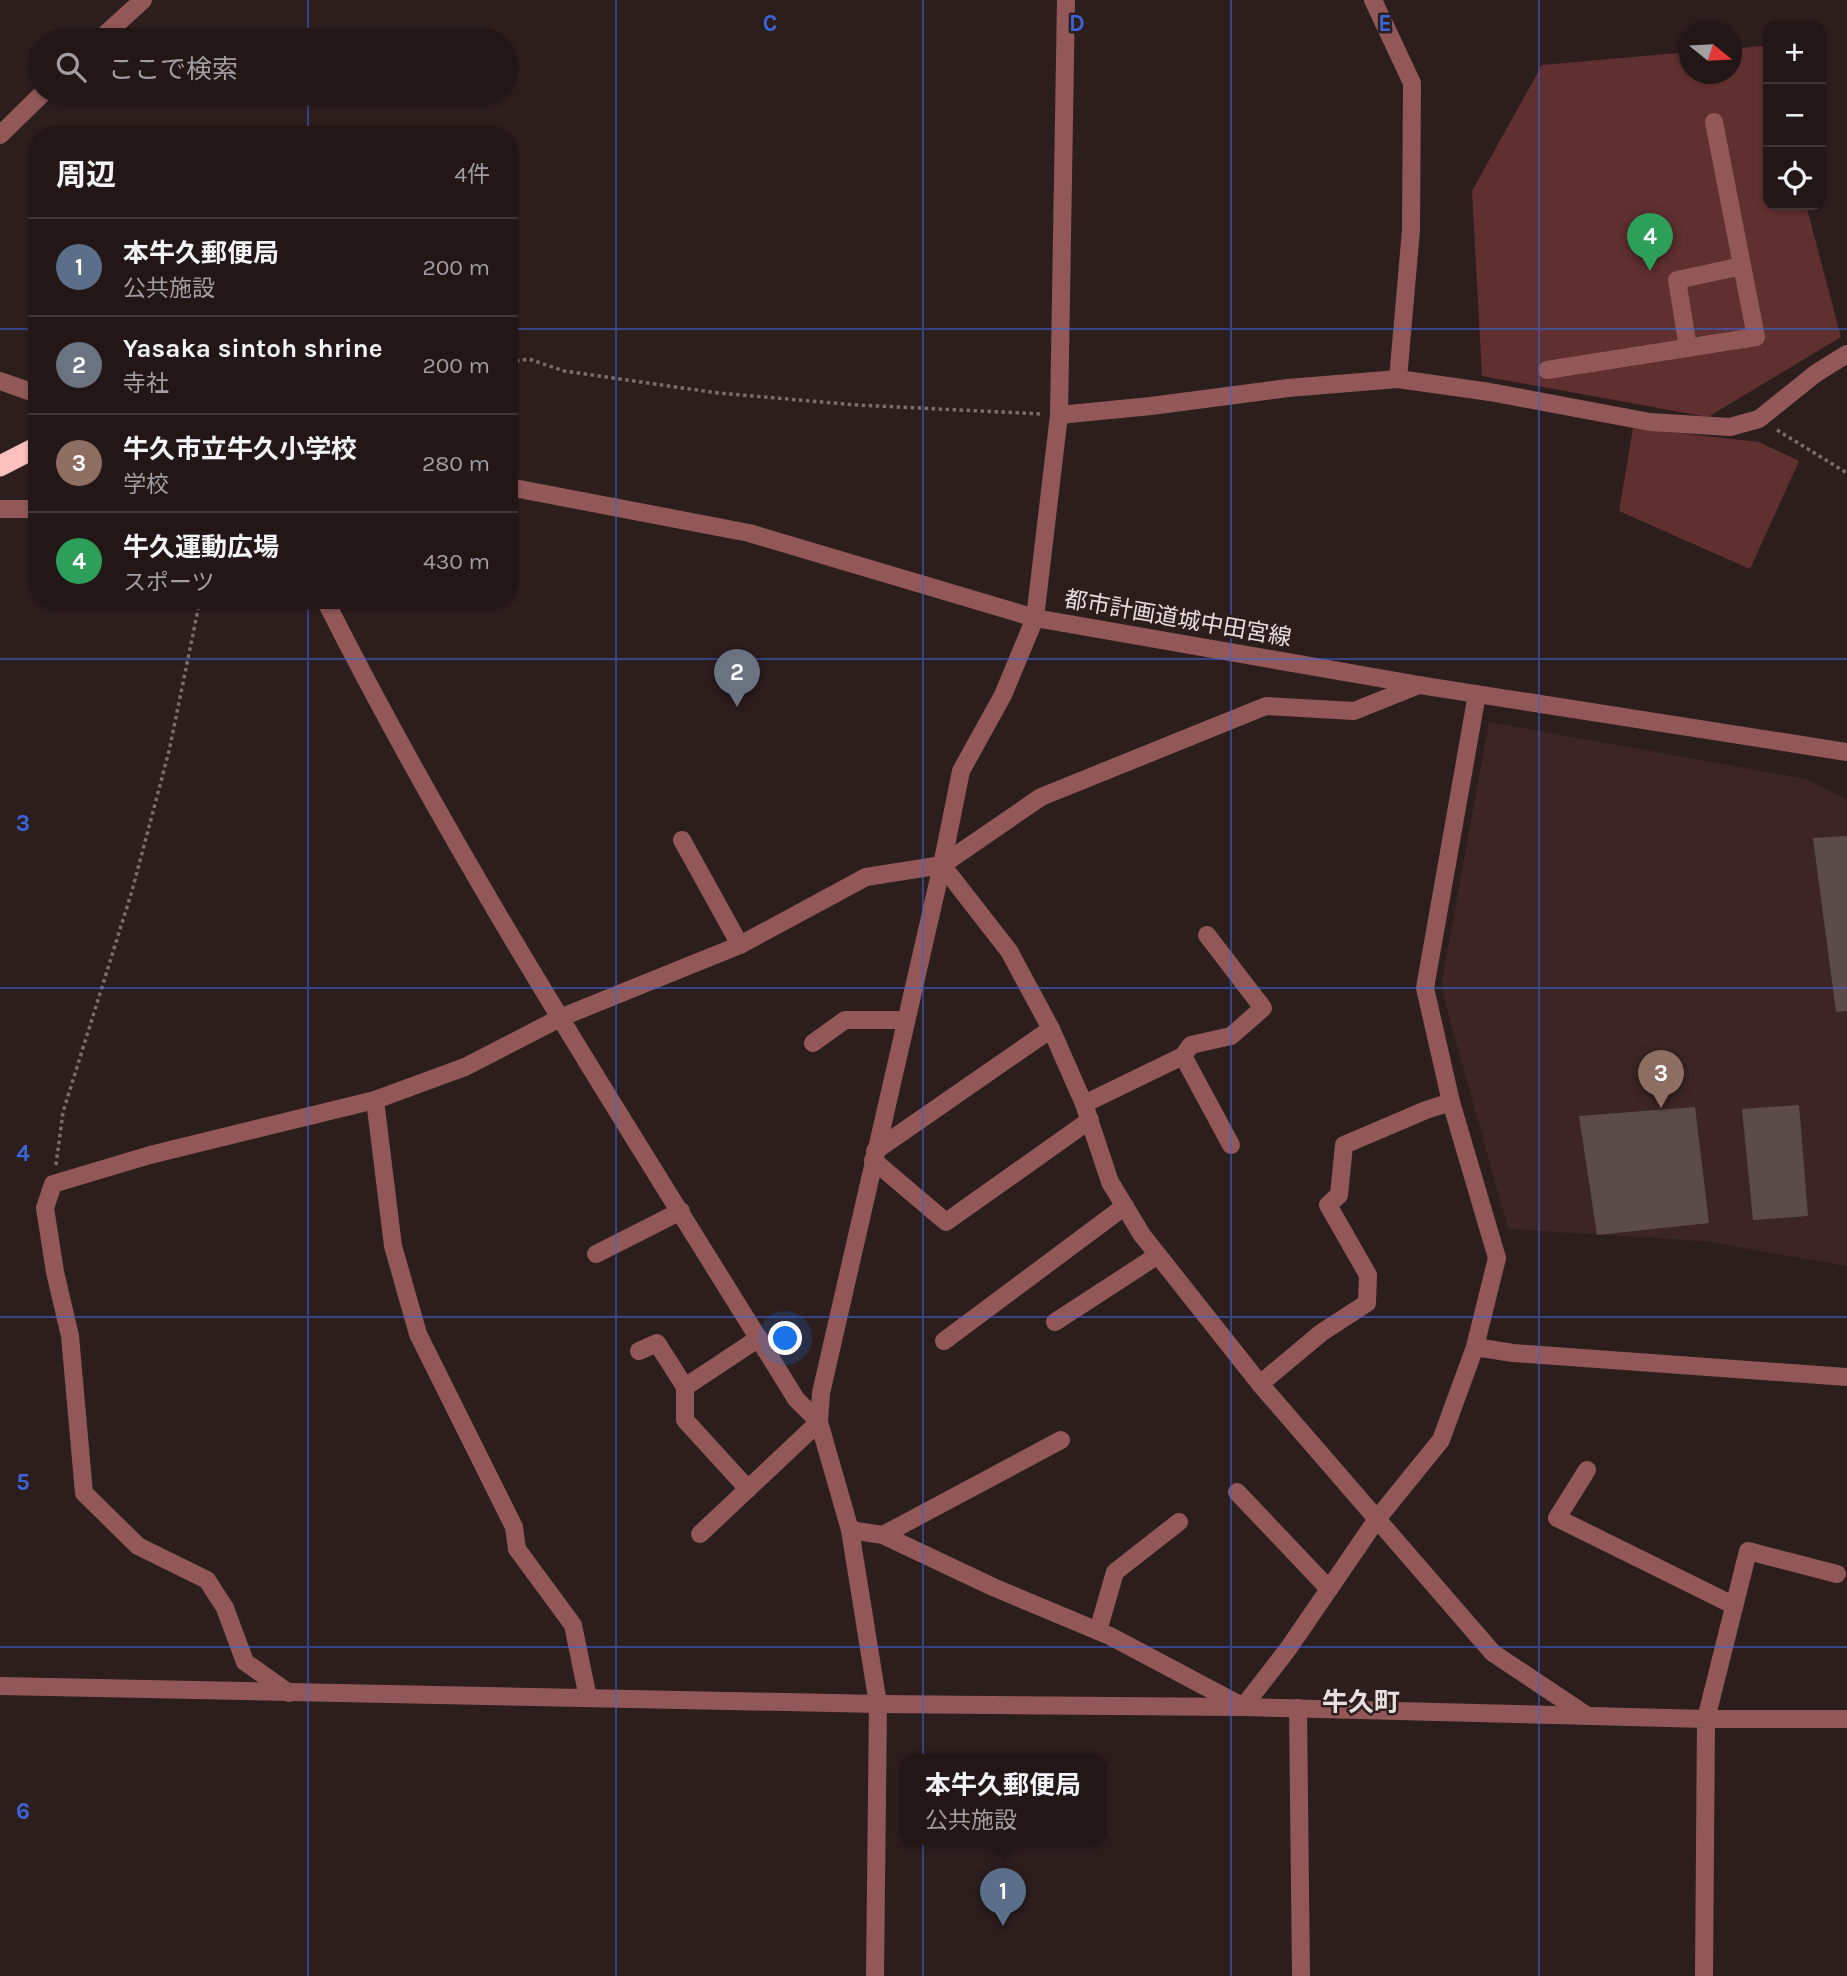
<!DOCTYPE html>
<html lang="ja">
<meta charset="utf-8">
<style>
:root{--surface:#221616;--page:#2a1f1f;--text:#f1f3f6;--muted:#a29fa1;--line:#3f3535;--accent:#1a73e8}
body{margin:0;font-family:Karla,"Noto Sans JP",sans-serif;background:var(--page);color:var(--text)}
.controls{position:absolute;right:21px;top:21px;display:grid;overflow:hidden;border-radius:14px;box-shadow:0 2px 5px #0004}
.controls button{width:63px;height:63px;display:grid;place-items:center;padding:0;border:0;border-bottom:2px solid var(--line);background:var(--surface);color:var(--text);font:35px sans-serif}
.compass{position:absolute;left:1679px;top:21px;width:63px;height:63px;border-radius:50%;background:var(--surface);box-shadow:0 2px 5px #0004;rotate:108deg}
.you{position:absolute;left:786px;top:1339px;width:24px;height:24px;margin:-18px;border:5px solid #fff;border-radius:50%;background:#1a73e8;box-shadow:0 0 0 10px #1a73e833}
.badge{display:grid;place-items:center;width:46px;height:46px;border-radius:50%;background:var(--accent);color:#fff;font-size:23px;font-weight:700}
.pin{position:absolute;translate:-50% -58px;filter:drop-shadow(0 2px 4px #0008)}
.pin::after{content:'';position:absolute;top:37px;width:24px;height:21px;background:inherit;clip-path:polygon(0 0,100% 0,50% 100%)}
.popup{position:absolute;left:900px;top:1754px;width:206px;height:91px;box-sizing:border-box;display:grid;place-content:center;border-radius:14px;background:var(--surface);filter:drop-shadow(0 2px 5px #0005);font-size:23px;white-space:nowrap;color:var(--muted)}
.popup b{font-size:26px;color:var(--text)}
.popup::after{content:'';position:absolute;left:50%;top:100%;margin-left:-14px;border:14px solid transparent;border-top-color:var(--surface)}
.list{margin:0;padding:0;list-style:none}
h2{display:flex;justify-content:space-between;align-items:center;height:91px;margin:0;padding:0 28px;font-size:30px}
h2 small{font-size:23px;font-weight:400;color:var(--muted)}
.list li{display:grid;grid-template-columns:46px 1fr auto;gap:21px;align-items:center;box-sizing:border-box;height:98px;padding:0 28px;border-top:2px solid var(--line)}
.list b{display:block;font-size:26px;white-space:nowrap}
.list p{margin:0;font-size:23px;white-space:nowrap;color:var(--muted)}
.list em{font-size:23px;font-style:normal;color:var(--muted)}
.icon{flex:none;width:38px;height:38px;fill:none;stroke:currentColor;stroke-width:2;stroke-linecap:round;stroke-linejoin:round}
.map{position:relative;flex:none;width:1847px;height:1976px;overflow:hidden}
.search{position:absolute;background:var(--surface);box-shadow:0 2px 5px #0004;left:28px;top:28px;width:490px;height:77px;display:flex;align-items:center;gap:18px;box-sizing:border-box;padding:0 24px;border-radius:38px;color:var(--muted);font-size:26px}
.panel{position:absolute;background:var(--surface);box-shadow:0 2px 5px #0004;left:28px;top:126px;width:490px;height:483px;border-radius:28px}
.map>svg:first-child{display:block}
.built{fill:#3b2625}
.pitch{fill:#602f30}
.building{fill:#5c4b4b}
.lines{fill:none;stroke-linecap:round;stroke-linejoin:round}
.path{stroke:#7a6d6d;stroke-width:3.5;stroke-dasharray:3.5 3.5;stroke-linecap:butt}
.minor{stroke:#925858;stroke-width:18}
.highway{stroke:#fcc0bf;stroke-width:21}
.grid{fill:none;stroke:#3c64d9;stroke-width:2;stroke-opacity:0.55}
.labels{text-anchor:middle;stroke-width:5;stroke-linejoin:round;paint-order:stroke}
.street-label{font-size:23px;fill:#e9dede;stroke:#2d1e1e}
.quarter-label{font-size:26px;font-weight:bold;fill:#e9dede;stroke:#2d1e1e}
.grid-label{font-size:23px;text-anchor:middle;font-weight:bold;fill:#3c64d9;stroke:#2d1e1e;stroke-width:5;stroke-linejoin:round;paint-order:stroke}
</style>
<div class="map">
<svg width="1847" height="1976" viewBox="0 0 1847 1976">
<rect width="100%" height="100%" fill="#2d1e1e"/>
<polygon class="built" points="1489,722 1806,779 1847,799 1847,1266 1704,1241 1508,1229 1441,987"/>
<g class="pitch">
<polygon points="1763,46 1768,65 1768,205 1806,205 1841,337 1708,417 1482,376 1472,191 1542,65 1689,52 1689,74 1731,74 1732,49"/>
<polygon points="1633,428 1759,442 1799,461 1750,569 1619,511"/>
</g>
<g class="building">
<polygon points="1847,836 1847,1011 1836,1012 1813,838"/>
<polygon points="1799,1105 1808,1216 1753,1220 1742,1109"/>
<polygon points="1695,1107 1709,1223 1597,1235 1579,1116"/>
</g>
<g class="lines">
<g class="path">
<polyline points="509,362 529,359 564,371 718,393 857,405 1042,414"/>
<polyline points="1777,430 1847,473"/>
<polyline points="56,1165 63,1112 132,891 169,751 200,600"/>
</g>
<g class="minor">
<polyline points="1373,0 1412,83 1411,230 1398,379"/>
<polyline points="99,40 143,0"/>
<polyline points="0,135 43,93"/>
<polyline points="1688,348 1677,280 1742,266"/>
<polyline points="1547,370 1756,337 1714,122"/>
<polyline points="0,381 37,394"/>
<polyline points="1059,415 1151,406 1288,388 1398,379 1490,392 1650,422 1730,427 1759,419 1815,374 1847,354"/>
<polyline points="509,487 749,533 1035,618 1419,685 1847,752"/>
<polyline points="0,509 37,509"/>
<path d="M325 600C464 876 634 1136 796 1399L819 1422"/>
<polyline points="682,840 740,945"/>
<polyline points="942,865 1009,951 1051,1029 1084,1104 1110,1182 1142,1235 1260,1384 1493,1653 1586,1715"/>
<polyline points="813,1043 845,1020 906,1020"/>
<polyline points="1183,1056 1231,1145"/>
<polyline points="375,1100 393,1246 418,1334 514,1527 517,1549 573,1625 588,1698"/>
<polyline points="1084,1104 1183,1056 1191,1045 1231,1036 1263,1008 1207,935"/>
<polyline points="875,1151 1051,1029"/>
<polyline points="873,1160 946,1222 1090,1120"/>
<polyline points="596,1254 681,1211"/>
<polyline points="1055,1322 1158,1255"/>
<polyline points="944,1341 1125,1206"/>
<polyline points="1475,1347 1513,1353 1847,1377"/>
<polyline points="639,1351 657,1343 685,1387 685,1420 748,1489"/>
<polyline points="1260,1384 1321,1333 1367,1303 1368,1275 1328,1205 1339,1195 1344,1145 1426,1110 1451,1102"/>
<polyline points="685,1387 759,1338"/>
<polyline points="1587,1470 1557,1518 1733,1605"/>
<polyline points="1237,1492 1329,1589"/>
<polyline points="850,1530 883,1535 993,1587 1110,1636 1240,1705"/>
<polyline points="700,1534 819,1422"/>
<polyline points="883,1535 1061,1440"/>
<polyline points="1837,1574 1748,1551 1706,1719 1847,1719"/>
<polyline points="1098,1631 1115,1572 1179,1522"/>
<polyline points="0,1686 878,1704 1243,1707 1706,1719 1704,1976"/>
<polyline points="289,1693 245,1662 225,1608 207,1580 138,1546 84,1493 70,1336 55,1272 45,1208 53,1184 150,1155 375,1100 465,1067 562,1017 740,945 866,877 942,865 1041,797 1266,706 1354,711 1419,685"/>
<polyline points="1243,1707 1288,1649 1377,1519 1441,1440 1475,1347 1497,1258 1451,1102 1425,988 1477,694"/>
<polyline points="1298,1708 1301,1976"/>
<polyline points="875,1976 878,1704 850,1530 819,1422 821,1393 942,865 961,771 1003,695 1035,618 1059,415 1066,0"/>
</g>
<polyline class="highway" points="0,466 37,447"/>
</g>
<path class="grid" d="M308 0V40M616 0V1976M923 0V1976M1231 0V1976M1539 0V1976M308 93V135M0 329H37M509 329H1847M308 600V1976M0 659H1847M0 988H1847M0 1317H1847M0 1647H1847"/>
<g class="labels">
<g class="street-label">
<text transform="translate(1178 618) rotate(10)" y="8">都市計画道城中田宮線</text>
</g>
<g class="quarter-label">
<text x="1361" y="1711">牛久町</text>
</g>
</g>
<g class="grid-label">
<text x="770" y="31">C</text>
<text x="1077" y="31">D</text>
<text x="1385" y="31">E</text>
<text x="23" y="831">3</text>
<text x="23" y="1161">4</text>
<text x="23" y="1490">5</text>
<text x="23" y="1819">6</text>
</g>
</svg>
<div class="controls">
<button>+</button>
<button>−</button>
<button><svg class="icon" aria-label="locate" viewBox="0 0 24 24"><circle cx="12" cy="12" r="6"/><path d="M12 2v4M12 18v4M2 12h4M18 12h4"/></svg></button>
</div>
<svg class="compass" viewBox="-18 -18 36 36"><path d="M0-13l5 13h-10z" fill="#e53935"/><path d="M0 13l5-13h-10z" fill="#a29fa1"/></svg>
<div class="you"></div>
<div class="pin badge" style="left:1003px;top:1926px;background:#5c6f8a">1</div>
<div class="popup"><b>本牛久郵便局</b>公共施設</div>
<div class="pin badge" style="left:737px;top:707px;background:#6b7280">2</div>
<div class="pin badge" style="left:1661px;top:1108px;background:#8d6e63">3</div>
<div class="pin badge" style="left:1650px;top:271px;background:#2e9e5b">4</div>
<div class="search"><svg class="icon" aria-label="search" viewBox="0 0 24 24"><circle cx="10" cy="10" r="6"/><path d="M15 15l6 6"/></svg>ここで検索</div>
<section class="panel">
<h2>周辺<small>4件</small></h2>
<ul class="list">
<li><span class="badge" style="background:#5c6f8a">1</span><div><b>本牛久郵便局</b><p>公共施設</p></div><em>200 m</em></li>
<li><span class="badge" style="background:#6b7280">2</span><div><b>Yasaka sintoh shrine</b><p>寺社</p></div><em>200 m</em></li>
<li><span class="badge" style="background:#8d6e63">3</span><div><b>牛久市立牛久小学校</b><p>学校</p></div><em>280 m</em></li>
<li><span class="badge" style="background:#2e9e5b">4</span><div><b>牛久運動広場</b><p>スポーツ</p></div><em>430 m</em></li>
</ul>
</section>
</div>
